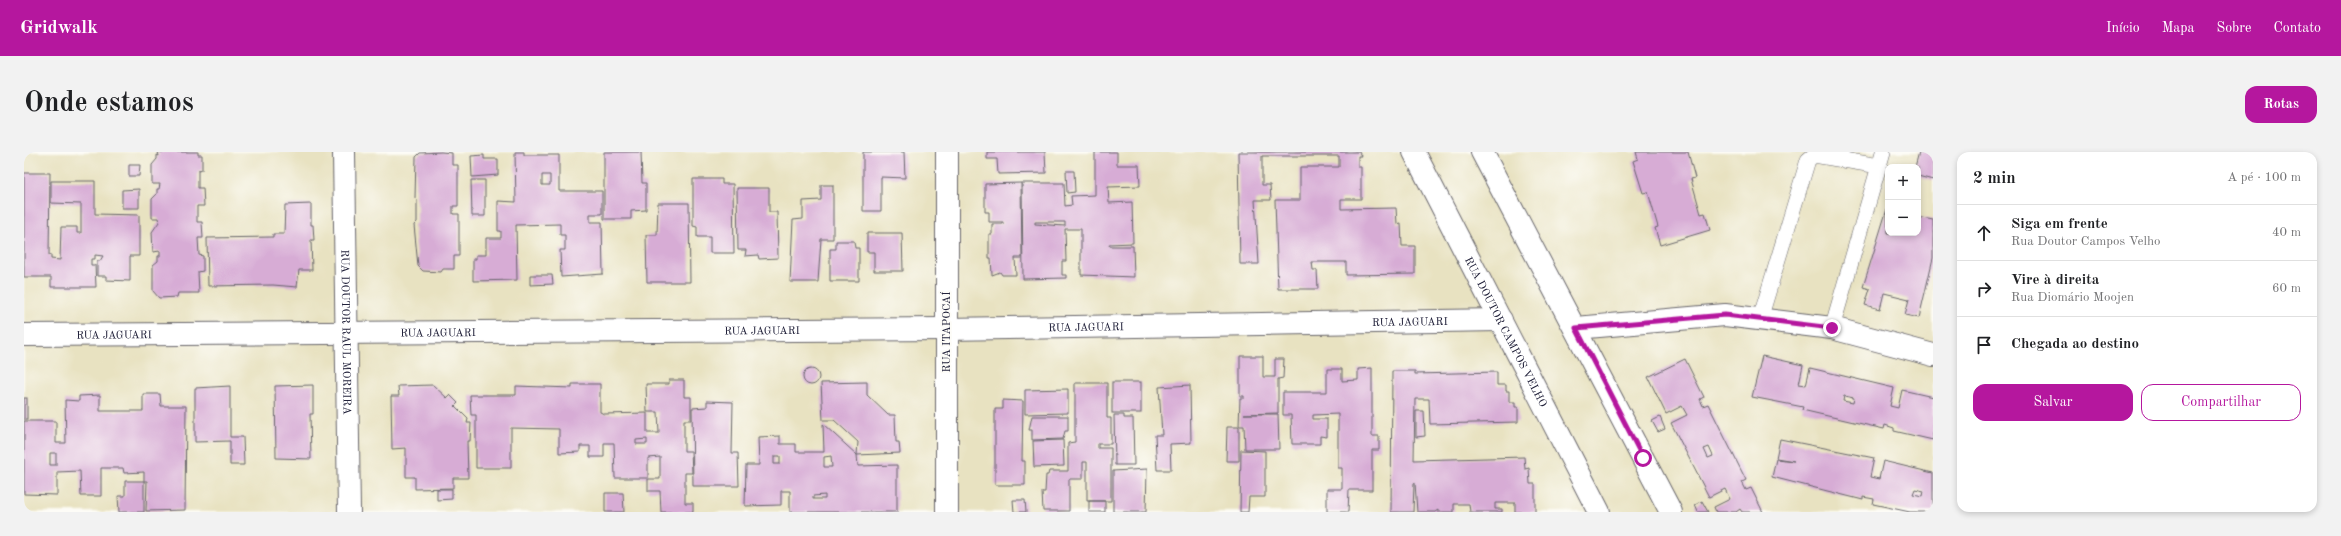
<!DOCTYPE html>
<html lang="pt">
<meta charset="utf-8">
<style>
:root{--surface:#fff;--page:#f2f2f2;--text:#202124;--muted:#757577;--line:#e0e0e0;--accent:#b5179e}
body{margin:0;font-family:"Old Standard TT",serif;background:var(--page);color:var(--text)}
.controls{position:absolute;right:12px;top:12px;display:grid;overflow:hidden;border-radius:8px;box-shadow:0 2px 6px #0003}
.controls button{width:36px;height:36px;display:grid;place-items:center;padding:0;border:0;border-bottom:1px solid var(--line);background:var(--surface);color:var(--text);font:20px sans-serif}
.stop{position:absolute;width:12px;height:12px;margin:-9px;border:3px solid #b5179e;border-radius:50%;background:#fff}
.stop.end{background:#b5179e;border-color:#fff;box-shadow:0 1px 4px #0008}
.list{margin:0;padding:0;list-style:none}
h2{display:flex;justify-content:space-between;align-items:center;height:52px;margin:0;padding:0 16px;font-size:17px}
h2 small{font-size:13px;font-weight:400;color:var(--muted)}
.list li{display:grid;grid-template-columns:26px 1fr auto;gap:12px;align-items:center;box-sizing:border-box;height:56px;padding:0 16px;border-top:1px solid var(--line)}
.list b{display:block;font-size:15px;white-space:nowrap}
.list p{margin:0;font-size:13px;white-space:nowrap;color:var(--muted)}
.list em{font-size:13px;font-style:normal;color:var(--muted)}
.actions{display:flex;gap:8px;padding:12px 16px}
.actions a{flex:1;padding:9px 0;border:1px solid var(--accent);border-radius:12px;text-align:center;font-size:14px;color:var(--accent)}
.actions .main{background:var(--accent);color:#fff}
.icon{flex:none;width:22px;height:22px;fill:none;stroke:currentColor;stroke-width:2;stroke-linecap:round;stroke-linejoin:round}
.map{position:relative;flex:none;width:1909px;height:360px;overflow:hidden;border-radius:12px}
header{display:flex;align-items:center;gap:24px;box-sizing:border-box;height:56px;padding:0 20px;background:var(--accent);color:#fff}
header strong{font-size:19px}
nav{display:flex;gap:22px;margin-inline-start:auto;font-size:14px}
.intro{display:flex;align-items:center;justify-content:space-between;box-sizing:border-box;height:96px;padding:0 24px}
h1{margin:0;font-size:28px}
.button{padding:10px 18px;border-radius:12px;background:var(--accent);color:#fff;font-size:14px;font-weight:700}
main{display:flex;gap:24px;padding:0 24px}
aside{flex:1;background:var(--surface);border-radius:12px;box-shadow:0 2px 6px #0003}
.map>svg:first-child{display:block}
.building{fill:#d7acd5;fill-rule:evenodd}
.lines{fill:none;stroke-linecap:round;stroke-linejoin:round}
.service-casing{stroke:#67656a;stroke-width:16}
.minor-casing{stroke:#67656a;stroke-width:24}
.secondary-casing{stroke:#67656a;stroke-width:24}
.service{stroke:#fff;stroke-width:15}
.minor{stroke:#fff;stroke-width:22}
.secondary{stroke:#fff;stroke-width:22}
.route{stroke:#b5179e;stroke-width:5}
.labels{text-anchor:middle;stroke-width:3.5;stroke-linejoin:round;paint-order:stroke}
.street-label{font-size:11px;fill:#22223b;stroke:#fdfcf7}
</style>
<header>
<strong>Gridwalk</strong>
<nav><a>Início</a><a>Mapa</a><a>Sobre</a><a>Contato</a></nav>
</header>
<div class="intro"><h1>Onde estamos</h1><a class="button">Rotas</a></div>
<main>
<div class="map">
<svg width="1909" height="360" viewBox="0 0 1909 360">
<rect width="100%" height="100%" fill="#fdfcf7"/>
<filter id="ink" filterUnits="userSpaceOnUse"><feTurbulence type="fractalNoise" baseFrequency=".025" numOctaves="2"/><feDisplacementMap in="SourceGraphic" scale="8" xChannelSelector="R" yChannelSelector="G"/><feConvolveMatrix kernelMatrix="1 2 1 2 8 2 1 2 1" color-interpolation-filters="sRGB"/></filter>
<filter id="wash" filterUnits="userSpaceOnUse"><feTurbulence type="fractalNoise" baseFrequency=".012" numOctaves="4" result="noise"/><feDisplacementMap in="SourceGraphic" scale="16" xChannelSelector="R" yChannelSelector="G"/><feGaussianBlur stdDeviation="0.9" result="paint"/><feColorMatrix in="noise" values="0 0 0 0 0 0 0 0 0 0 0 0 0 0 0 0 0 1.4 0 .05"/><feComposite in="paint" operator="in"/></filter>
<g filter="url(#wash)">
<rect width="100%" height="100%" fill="#e8e2c1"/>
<g id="blocks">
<g class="building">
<polygon points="134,0 174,0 174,3 178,3 178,18 174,19 174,36 179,36 180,54 173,54 173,70 178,70 179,86 174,86 175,103 179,104 179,119 174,120 175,141 154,141 153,145 135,146 129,139 129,113 134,109 134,104 136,104 136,99 129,100 128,80 135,70 134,66 128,66 128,47 133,42 133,37 135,37 136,32 128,32 128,13 133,7 133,3 135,4"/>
<polygon points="417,0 428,1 428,13 434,13 434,54 429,54 429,62 435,62 435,104 430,104 430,117 419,117 417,120 399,119 394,114 390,73 393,70 393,48 391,46 392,5 396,1"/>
<path d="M491 0H500V3H535V39H578V62H566V70H578L579 122 537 125 536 98H541V83H536V72L492 73 493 128 449 129V107H452V103H462V86H477V79H474V49L492 50ZM518 23H526V33H518Z"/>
<polygon points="580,0 617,0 618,31 622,31 622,58 607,59 607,67 580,67"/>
<polygon points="839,0 880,0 881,26 857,25 857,59 839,59"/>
<polygon points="963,0 1021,0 1022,21 974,22 973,7 963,7"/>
<path d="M1071 0H1093V13H1115L1116 34 1084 35 1085 51 1108 50 1109 91 1085 92 1086 94H1109L1110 125 1057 123V77H1041L1042 109H1038V123H1042V126L999 127 998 31H1040L1041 54 1048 53 1047 44 1071 43ZM1011 70H1041V74L1011 72Z"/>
<polygon points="1214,0 1335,0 1337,4 1334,4 1334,15 1337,15 1337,47 1317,47 1317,57 1372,56 1373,72 1377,71 1378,94 1391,94 1391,122 1322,123 1322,110 1288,110 1289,118 1293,118 1294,137 1254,137 1251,48 1276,48 1276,15 1315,15 1315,4 1238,4 1238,33 1246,33 1247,48 1231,48 1235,112 1216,112"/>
<polygon points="1612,0 1664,0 1671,26 1667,27 1677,62 1681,61 1686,78 1636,93 1631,76 1634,75 1624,40 1619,41 1609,9 1614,7"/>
<polygon points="1895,0 1909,0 1909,28 1894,24 1894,15 1891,15"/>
<polygon points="460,3 460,7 474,7 474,23 448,25 447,4"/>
<polygon points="105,13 116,13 115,24 105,24"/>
<polygon points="1042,19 1050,19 1051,40 1043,41"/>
<polygon points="0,21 26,21 25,103 27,103 27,107 36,108 37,75 53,75 53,81 57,81 57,52 27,51 27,29 71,29 71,62 115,63 115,104 106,104 106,129 82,128 82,124 73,124 73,109 76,109 79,104 71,103 71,107 67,107 67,113 71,113 72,135 27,135 27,125 0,125"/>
<polygon points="669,27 698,27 698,32 709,32 710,101 686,101 686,85 673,85 673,75 669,74"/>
<polygon points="447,28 461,28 461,64 448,64"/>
<polygon points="997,31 998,106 991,106 992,123 978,123 976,120 968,123 967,106 965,106 965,82 968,82 968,72 979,72 979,70 965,70 965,60 961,60 961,32"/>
<polygon points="797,33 809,33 809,87 797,87 794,130 766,130 769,68 779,67 779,49 797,48"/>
<polygon points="713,36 745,36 745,60 753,60 754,106 735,107 734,103 721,104 722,98 714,98"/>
<polygon points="115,37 115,56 98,56 98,38"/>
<polygon points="634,51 665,51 666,130 623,130 622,83 633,83"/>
<polygon points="287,52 287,73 289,73 290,88 287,88 288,118 275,118 273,135 249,133 184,134 183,86 249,85 249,82 260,82 261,53"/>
<polygon points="1863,57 1864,81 1894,81 1894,65 1909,68 1909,106 1895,166 1881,163 1885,147 1860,141 1856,157 1841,153 1846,137 1839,135"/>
<polygon points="843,81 878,81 879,119 850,119 850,100 843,100"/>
<polygon points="812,89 830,89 831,96 835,96 835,129 806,129 806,97 812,97"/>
<polygon points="506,123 528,123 529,132 506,133"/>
<polygon points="1216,204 1239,204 1239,225 1251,225 1251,207 1260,207 1259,226 1254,227 1254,261 1220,262 1254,262 1255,297 1221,297 1220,274 1215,274 1216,246 1220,246 1220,244 1216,244"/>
<path d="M1738 204 1779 213 1775 232 1782 233 1786 216 1870 236 1866 254 1874 256 1878 238 1909 245V288L1870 279V276L1861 273 1860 277 1778 258 1779 255 1728 245ZM1820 244 1830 246 1829 251 1819 249Z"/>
<path d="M1661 207 1680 245 1676 247 1679 254 1684 252 1722 328 1718 330 1722 338 1727 336 1739 360H1718L1716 357 1712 360H1692L1690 355 1706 347 1701 337 1685 345 1647 271 1663 263 1658 254 1642 262 1624 225ZM1685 295 1689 304 1684 306 1680 297Z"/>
<polygon points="1348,216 1348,284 1355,284 1355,298 1348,298 1348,338 1325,338 1324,360 1303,360 1303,337 1318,337 1318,316 1314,316 1314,262 1289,263 1289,267 1303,267 1303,285 1296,284 1296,292 1268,292 1267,263 1259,263 1259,240 1303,240 1303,217 1318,217 1318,229 1334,228 1334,217"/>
<circle cx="787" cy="225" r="8"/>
<polygon points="1368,219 1391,219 1391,222 1473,220 1473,233 1482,233 1482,239 1485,239 1485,250 1491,250 1491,255 1494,255 1494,270 1406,272 1405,247 1391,247 1390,308 1500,305 1501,317 1505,316 1506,332 1511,332 1511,360 1491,360 1491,351 1471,351 1471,357 1478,357 1478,360 1446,360 1445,352 1430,352 1430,360 1414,360 1414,358 1411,360 1393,360 1391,331 1390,331 1389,360 1367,360"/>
<path d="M645 228H660V245H667V268H660V299H667L668 321H661V351H669V360H637L636 339H624V327H636V305L624 306V326H591L590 291H580V305H566V294H556V300L535 301V277L487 276V316H452V263H447L446 243H492V234L548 236V232H576V260L580 262 623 261V281H635L634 260H623L622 232H645ZM623 287V292H612V288Z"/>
<path d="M843 230V243L864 263H871L872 290H875L876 301 833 303 834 314 873 313V360H766V339H757V353L721 354 722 313H735L734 285 756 284V292H772V300H800L799 272 833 303 834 290 810 268H799L797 231ZM750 304H756V312H750ZM807 304 808 315H800V305ZM801 343V347H789V344Z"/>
<rect x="1088" y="230" width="29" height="31"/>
<polygon points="1051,231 1083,231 1083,266 1087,266 1087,292 1074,292 1074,296 1087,296 1087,349 1063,349 1063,310 1059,310 1059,327 1045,327 1045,359 1019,359 1018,340 1021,340 1022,323 1024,323 1025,319 1044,319 1044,291 1051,290"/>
<polygon points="289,233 289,262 286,262 287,307 252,306 251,234"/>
<polygon points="409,233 423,246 426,243 434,251 431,254 444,267 443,271 447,271 446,289 443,289 444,326 429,326 429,336 391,337 391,325 382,325 382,296 368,297 367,244 375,244 374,234"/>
<polygon points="1166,233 1167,291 1146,292 1147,318 1133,318 1131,283 1138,283 1135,235"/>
<polygon points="206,234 206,285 219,285 220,313 206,313 206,289 171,290 171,236"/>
<polygon points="1044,237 1044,261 1001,262 1001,238"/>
<path d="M119 242H136L137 254H162L161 358 122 359 123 329H120V360H95L94 344H101V329H120V320L100 321 99 316H77V344H57L56 319 33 320V343L0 342V269H32V291H42L41 248 55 249V244L76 243V259H119ZM26 301H32V313H26Z"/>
<rect x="0" y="246" width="3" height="21"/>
<polygon points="979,248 999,249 998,309 1001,309 1001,333 971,333 971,257 979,257"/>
<polygon points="683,249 709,250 708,301 714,301 715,334 669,334 668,256 683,255"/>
<polygon points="1392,259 1400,259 1401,284 1392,285"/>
<polygon points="1090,263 1100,263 1100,266 1109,266 1110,313 1091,313"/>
<polygon points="1008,264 1044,264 1044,279 1041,279 1039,287 1008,288 1008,278 1005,278"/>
<polygon points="1636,265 1641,277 1634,280 1628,269"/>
<polygon points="1203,275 1215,275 1215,309 1202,309"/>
<path d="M1756 287 1850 306 1846 325 1855 327 1859 309 1909 321V360H1886L1849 352 1850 347 1839 345V348L1748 325 1752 307 1770 309 1752 306ZM1891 337 1900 339 1899 344 1889 342Z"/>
<polygon points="1039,288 1040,314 1010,315 1009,289"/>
<polygon points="1217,298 1241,299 1241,345 1225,345 1224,360 1216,360"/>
<polygon points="1123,317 1122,360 1089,360 1089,319"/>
<polygon points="413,337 428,337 428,347 413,348"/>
<polygon points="581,341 599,341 600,360 581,360"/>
<polygon points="989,348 1001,348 1002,360 990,360"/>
<rect x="1065" y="349" width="16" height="11"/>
<polygon points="1678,349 1684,360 1674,360 1671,353"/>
</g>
</g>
</g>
<g filter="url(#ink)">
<use href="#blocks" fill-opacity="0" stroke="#67656a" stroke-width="1"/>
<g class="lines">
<g class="service-casing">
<g id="service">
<polyline points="1736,167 1784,8 1790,3 1855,14"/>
<polyline points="1808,176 1859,0"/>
</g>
</g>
<g class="minor-casing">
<g id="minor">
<path id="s1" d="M320 0 325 360"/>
<polyline points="1552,176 1701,163 1808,176 1909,203"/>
<path id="s2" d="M0 183 922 177 1477 168"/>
<polyline points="923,360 923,0"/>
</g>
</g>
<g class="secondary-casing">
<g id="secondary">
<path id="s3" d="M1390 0 1575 360"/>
<polyline points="1458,0 1647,360"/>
</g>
</g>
<use href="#service" class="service"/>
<use href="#minor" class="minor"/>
<use href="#secondary" class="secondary"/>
</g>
</g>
<g class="lines" filter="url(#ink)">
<polyline class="route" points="1619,306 1552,176 1701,163 1808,176"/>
</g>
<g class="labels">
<g class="street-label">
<text dy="4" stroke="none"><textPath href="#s2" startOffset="1386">RUA JAGUARI</textPath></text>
<text dy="4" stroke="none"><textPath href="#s2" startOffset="1062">RUA JAGUARI</textPath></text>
<text dy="4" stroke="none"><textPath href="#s2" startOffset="738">RUA JAGUARI</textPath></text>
<text dy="4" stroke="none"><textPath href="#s2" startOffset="414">RUA JAGUARI</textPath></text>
<text dy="4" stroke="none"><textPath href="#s1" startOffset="180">RUA DOUTOR RAUL MOREIRA</textPath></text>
<text transform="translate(922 180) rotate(-90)" y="4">RUA ITAPOCAÍ</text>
<text dy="4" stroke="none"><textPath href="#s3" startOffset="202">RUA DOUTOR CAMPOS VELHO</textPath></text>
<text dy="4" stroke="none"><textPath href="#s2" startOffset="90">RUA JAGUARI</textPath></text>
</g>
</g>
</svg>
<div class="controls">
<button>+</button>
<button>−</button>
</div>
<div class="stop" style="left:1619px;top:306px"></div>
<div class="stop end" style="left:1808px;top:176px"></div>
</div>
<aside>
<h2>2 min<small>A pé · 100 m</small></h2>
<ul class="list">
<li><svg class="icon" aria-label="ahead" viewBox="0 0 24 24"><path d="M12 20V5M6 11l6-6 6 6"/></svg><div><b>Siga em frente</b><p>Rua Doutor Campos Velho</p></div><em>40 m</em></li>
<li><svg class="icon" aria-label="right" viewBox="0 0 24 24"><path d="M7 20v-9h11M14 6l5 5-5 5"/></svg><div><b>Vire à direita</b><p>Rua Diomário Moojen</p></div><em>60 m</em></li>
<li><svg class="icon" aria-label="arrive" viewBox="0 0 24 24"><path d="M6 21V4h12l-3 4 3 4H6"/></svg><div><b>Chegada ao destino</b></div></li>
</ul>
<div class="actions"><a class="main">Salvar</a><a>Compartilhar</a></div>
</aside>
</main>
